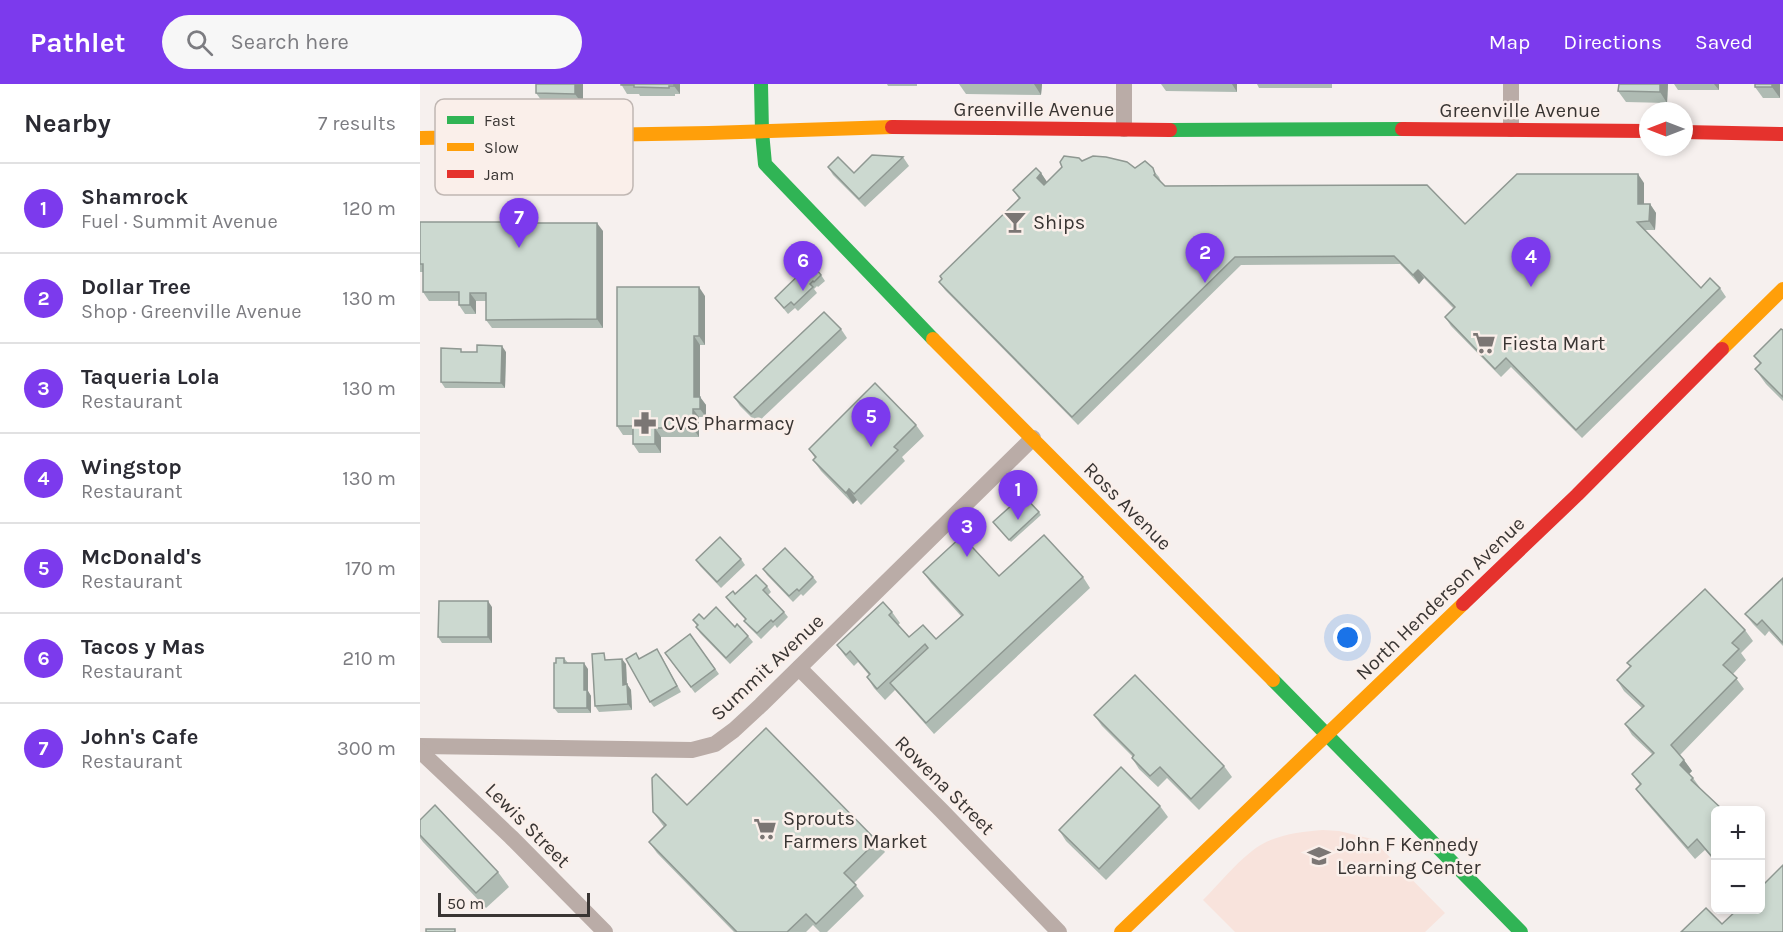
<!DOCTYPE html>
<meta charset="utf-8">
<style>
:root{--surface:#fff;--page:#f7f7f7;--text:#2b2b33;--muted:#7c7c81;--line:#e1e1e2;--accent:#7c3aed}
body{margin:0;font-family:Karla,sans-serif;background:var(--page);color:var(--text)}
.controls{position:absolute;right:18px;bottom:18px;display:grid;overflow:hidden;border-radius:9px;box-shadow:0 3px 9px #0003}
.controls button{width:54px;height:54px;display:grid;place-items:center;padding:0;border:0;border-bottom:2px solid var(--line);background:var(--surface);color:var(--text);font:30px sans-serif}
.compass{position:absolute;left:1219px;top:18px;width:54px;height:54px;border-radius:50%;background:var(--surface);box-shadow:0 3px 9px #0003;rotate:270deg}
.scale{position:absolute;left:18px;bottom:15px;width:152px;box-sizing:border-box;padding-left:6px;border:3px solid #393533;border-top:0;font-size:16px;line-height:21px;white-space:nowrap;color:#393533;-webkit-text-stroke:4px #faefea;paint-order:stroke}
.you{position:absolute;left:928px;top:554px;width:21px;height:21px;margin:-15px;border:4px solid #fff;border-radius:50%;background:#1a73e8;box-shadow:0 0 0 9px #1a73e833}
.badge{display:grid;place-items:center;width:39px;height:39px;border-radius:50%;background:var(--accent);color:#fff;font-size:20px;font-weight:700}
.pin{position:absolute;translate:-50% -50px;filter:drop-shadow(0 2px 3px #0008)}
.pin::after{content:'';position:absolute;top:32px;width:21px;height:18px;background:inherit;clip-path:polygon(0 0,100% 0,50% 100%)}
.list{margin:0;padding:0;list-style:none}
h2{display:flex;justify-content:space-between;align-items:center;height:78px;margin:0;padding:0 24px;font-size:26px}
h2 small{font-size:20px;font-weight:400;color:var(--muted)}
.list li{display:grid;grid-template-columns:39px 1fr auto;gap:18px;align-items:center;box-sizing:border-box;height:90px;padding:0 24px;border-top:2px solid var(--line)}
.list b{display:block;font-size:22px;white-space:nowrap}
.list p{margin:0;font-size:20px;white-space:nowrap;color:var(--muted)}
.list em{font-size:20px;font-style:normal;color:var(--muted)}
.icon{flex:none;width:33px;height:33px;fill:none;stroke:currentColor;stroke-width:2;stroke-linecap:round;stroke-linejoin:round}
.map{position:relative;flex:none;width:1363px;height:848px;overflow:hidden}
header{display:flex;align-items:center;gap:36px;box-sizing:border-box;height:84px;padding:0 30px;background:var(--accent);color:#fff}
header strong{font-size:28px}
nav{display:flex;gap:33px;margin-inline-start:auto;font-size:21px}
.search{width:420px;height:54px;background:var(--page);display:flex;align-items:center;gap:15px;box-sizing:border-box;padding:0 21px;border-radius:33px;color:var(--muted);font-size:22px}
main{display:flex}
aside{flex:1;background:var(--surface)}
.map>svg:first-child{display:block}
.green{fill:#f8e3dc}
.lines{fill:none;stroke-linecap:round;stroke-linejoin:round}
.street{stroke:#baaca7;stroke-width:16}
.fast{stroke:#30b455;stroke-width:14}
.slow{stroke:#ff9f0a;stroke-width:14}
.jam{stroke:#e5322d;stroke-width:14}
.wall{fill:#afbbb3}
.shaded-wall{fill:#8f9892}
.building{fill:#ccd9d0;stroke:#8f9892;stroke-width:1.5}
.labels{text-anchor:middle;stroke-width:5;stroke-linejoin:round;paint-order:stroke}
.street-label{font-size:20px;fill:#393533;stroke:#faefea}
.poi-label{font-size:20px;fill:#393533;stroke:#faefea;text-anchor:start}
.key{fill:#faefea;stroke:#c0b7b3;stroke-width:1.5}
.key-label{font-size:16px;fill:#393533}
</style>
<header>
<strong>Pathlet</strong>
<div class="search"><svg class="icon" aria-label="search" viewBox="0 0 24 24"><circle cx="10" cy="10" r="6"/><path d="M15 15l6 6"/></svg>Search here</div>
<nav><a>Map</a><a>Directions</a><a>Saved</a></nav>
</header>
<main>
<aside>
<h2>Nearby<small>7 results</small></h2>
<ul class="list">
<li><span class="badge">1</span><div><b>Shamrock</b><p>Fuel · Summit Avenue</p></div><em>120 m</em></li>
<li><span class="badge">2</span><div><b>Dollar Tree</b><p>Shop · Greenville Avenue</p></div><em>130 m</em></li>
<li><span class="badge">3</span><div><b>Taqueria Lola</b><p>Restaurant</p></div><em>130 m</em></li>
<li><span class="badge">4</span><div><b>Wingstop</b><p>Restaurant</p></div><em>130 m</em></li>
<li><span class="badge">5</span><div><b>McDonald's</b><p>Restaurant</p></div><em>170 m</em></li>
<li><span class="badge">6</span><div><b>Tacos y Mas</b><p>Restaurant</p></div><em>210 m</em></li>
<li><span class="badge">7</span><div><b>John's Cafe</b><p>Restaurant</p></div><em>300 m</em></li>
</ul>
</aside>
<div class="map">
<svg width="1363" height="848" viewBox="0 0 1363 848">
<rect width="100%" height="100%" fill="#f6f0ee"/>
<path class="green" d="M903 746 919 747 952 755 1025 829 1005 848H815L783 816C799 800 814 781 832 767 851 751 879 748 903 746Z"/>
<g class="lines">
<g class="street">
<polyline points="1091,0 1091,45"/>
<polyline points="704,45 704,0"/>
<polyline points="379,584 521,726 639,848"/>
<polyline points="0,662 272,666 295,660 314,646 341,621 613,354"/>
<polyline points="0,667 91,753 185,848"/>
</g>
<g class="fast">
<polyline points="341,0 342,48 345,80 513,255"/>
<polyline points="750,46 982,45"/>
<polyline points="853,596 1101,848"/>
</g>
<g class="slow">
<polyline points="0,54 289,49 472,43"/>
<polyline points="513,255 853,596"/>
<polyline points="1302,265 1363,205"/>
<polyline points="701,848 1043,520"/>
</g>
<g class="jam">
<polyline points="472,43 750,46"/>
<polyline points="982,45 1228,47"/>
<polyline points="1264,48 1363,50"/>
<polyline points="1043,520 1157,411 1302,265"/>
</g>
</g>
<g class="wall">
<polygon points="163,0 163,21 124,20 116,9"/>
<polygon points="201,0 260,0 260,10 255,10 255,12 220,12 219,10 207,10"/>
<polygon points="467,0 497,0 497,2 468,2"/>
<polygon points="539,0 622,0 621,11 546,10"/>
<polygon points="741,0 817,0 817,8 746,7"/>
<polygon points="837,0 912,0 912,4 839,4"/>
<polygon points="1198,0 1248,0 1247,19 1206,18 1198,7 1199,0"/>
<polygon points="1254,0 1299,0 1299,6 1258,6"/>
<polygon points="1360,0 1360,14 1343,14 1335,3"/>
<polygon points="483,73 489,82 445,123 413,91 408,83 434,89"/>
<polygon points="662,77 715,84 725,77 739,93 741,98 745,102 1045,140 1224,99 1224,120 1230,120 1236,129 1235,146 1225,146 1281,204 1300,204 1306,213 1162,354 1091,283 1081,293 1031,242 1025,233 1034,225 1004,194 999,200 980,180 821,181 658,341 525,206 519,198 522,195 520,192 599,115 593,106 621,89 627,98 624,101"/>
<polygon points="101,134 101,136 103,139 183,147 183,244 72,244 66,236 66,217 56,217 56,230 45,230 39,221 39,217 9,217 3,208 3,188 0,188 0,138 90,138"/>
<polygon points="401,191 405,197 398,203 397,202 394,205 397,209 378,227 375,224 368,230 355,214"/>
<polygon points="285,212 285,261 280,261 280,313 286,321 286,333 279,333 279,353 241,353 241,369 219,369 213,360 213,351 203,351 197,342"/>
<polygon points="421,245 427,254 337,339 320,322 314,313"/>
<polygon points="1363,246 1363,317 1346,300 1335,285 1340,280 1334,272"/>
<polygon points="43,268 86,268 85,304 25,304 21,298"/>
<polygon points="496,341 504,352 482,373 485,377 441,421 437,416 433,420 401,387 393,376 395,374 389,365"/>
<polygon points="619,428 621,431 591,458 573,438"/>
<polygon points="321,475 325,481 301,504 280,482 276,476"/>
<polygon points="343,485 393,493 397,498 383,512 381,510 373,518 347,491"/>
<polygon points="503,488 579,492 663,493 670,504 514,650 475,606 465,616 454,604 447,593 449,591 438,578 434,582 425,572 417,561 472,528 480,539 478,541 489,553 516,555 541,532 511,499"/>
<polygon points="1363,494 1363,562 1349,547 1345,552 1333,540 1325,530"/>
<polygon points="347,502 351,508 348,511 364,528 368,533 357,544 355,541 341,555 328,542 324,537 326,536 310,519 306,513 315,510"/>
<polygon points="72,523 72,559 22,559 18,553"/>
<polygon points="284,535 315,543 328,552 333,558 310,580 280,549 276,543 277,542 273,536"/>
<polygon points="1325,546 1333,557 1321,569 1326,576 1313,590 1324,605 1260,671 1272,687 1269,690 1273,694 1296,726 1296,779 1285,766 1275,775 1224,716 1216,705 1220,701 1212,690 1233,671 1212,651 1205,640 1222,624 1204,607 1197,596 1210,583 1207,579"/>
<polygon points="270,550 299,590 275,609 245,569"/>
<polygon points="241,571 261,608 234,623 230,618 220,575"/>
<polygon points="144,574 148,579 168,585 168,607 171,612 171,629 138,629 134,624 136,579"/>
<polygon points="188,575 188,576 206,580 207,600 211,606 212,626 179,628 175,622"/>
<polygon points="674,631 804,682 812,693 779,726 747,694 738,703 719,685 712,674 713,673 682,642"/>
<polygon points="267,721 457,757 465,768 434,799 444,812 407,848 400,848 393,841 386,848 314,848 237,769 229,758 244,743 233,728"/>
<polygon points="740,722 748,733 686,796 646,757 639,746"/>
<polygon points="0,736 78,788 89,803 66,824 3,758 0,754"/>
</g>
<g class="shaded-wall">
<polygon points="155,0 163,0 163,21 155,10"/>
<polygon points="254,0 260,0 260,10 254,2"/>
<polygon points="614,0 622,0 621,11"/>
<polygon points="812,0 817,0 817,8"/>
<polygon points="1240,0 1248,0 1247,19 1240,8"/>
<polygon points="1294,0 1299,0 1299,6"/>
<polygon points="1352,0 1360,0 1360,14 1352,3"/>
<polygon points="621,89 627,98 622,102 617,94"/>
<polygon points="1218,90 1224,99 1224,128 1218,120"/>
<polygon points="1230,120 1236,129 1235,146 1229,137"/>
<polygon points="95,126 101,134 101,145 95,136"/>
<polygon points="177,139 183,147 183,244 177,235"/>
<polygon points="998,186 1004,194 999,200 993,191"/>
<polygon points="279,203 285,212 285,261 279,252"/>
<polygon points="50,209 56,217 56,230 50,221"/>
<polygon points="274,252 280,261 280,321 274,313"/>
<polygon points="82,262 86,268 85,304 81,299"/>
<polygon points="280,313 286,321 286,333 280,325"/>
<polygon points="273,325 279,333 279,353 273,344"/>
<polygon points="235,344 241,353 241,369 235,360"/>
<polygon points="429,405 437,416 433,420 426,409"/>
<polygon points="68,517 72,523 72,559 68,553"/>
<polygon points="202,575 206,580 207,606 203,601"/>
<polygon points="164,579 168,585 168,607 171,612 171,629 167,624 164,606"/>
<polygon points="207,600 211,606 212,626 208,620"/>
<polygon points="1264,676 1272,687 1267,692 1260,681"/>
</g>
<g class="building">
<polygon points="116,0 155,0 155,10 116,9"/>
<polygon points="201,0 254,0 254,2 249,2 249,4 214,3 214,1 201,1"/>
<polygon points="1199,0 1240,0 1240,8 1198,7"/>
<rect x="1335" y="0" width="17" height="3"/>
<polygon points="452,71 483,73 439,115 408,83 418,73 434,89"/>
<polygon points="644,72 659,74 662,77 673,72 686,73 707,78 715,84 725,77 733,84 735,90 734,91 745,102 1007,101 1045,140 1097,90 1218,90 1218,120 1230,120 1229,137 1217,138 1281,204 1290,194 1300,204 1156,346 1086,274 1075,285 1025,233 1035,223 998,186 993,191 974,172 815,173 652,333 519,198 522,195 520,192 600,114 593,106 616,84 621,89 617,94 624,101 642,83 640,78"/>
<polygon points="90,126 95,126 95,136 101,136 101,139 177,139 177,235 66,236 66,209 50,209 50,221 39,221 39,208 3,208 3,180 0,180 0,138 90,138"/>
<polygon points="391,179 401,191 394,198 393,197 390,200 393,203 374,221 371,218 364,224 355,214"/>
<polygon points="197,203 279,203 279,252 274,252 274,313 280,313 280,325 273,325 273,344 235,344 235,360 213,360 213,342 197,342"/>
<polygon points="404,228 421,245 331,330 314,313"/>
<polygon points="1361,245 1363,246 1363,313 1335,285 1341,279 1334,272"/>
<polygon points="57,261 82,262 81,299 21,298 21,264 41,265 41,268 57,268"/>
<polygon points="455,299 496,341 474,363 478,366 434,410 429,405 426,409 393,376 396,373 389,365"/>
<polygon points="603,411 619,428 589,456 573,438"/>
<polygon points="624,451 663,493 506,639 470,599 508,564 505,560 457,605 447,593 450,590 430,567 426,571 417,561 463,518 472,528 469,531 489,553 503,541 516,555 543,531 503,488 542,452 579,492"/>
<polygon points="300,453 321,475 297,498 276,476"/>
<polygon points="365,464 393,493 379,507 377,505 369,512 343,485"/>
<polygon points="336,491 347,502 343,506 364,528 353,538 351,536 337,549 324,537 326,535 306,513 313,507 315,510"/>
<polygon points="1363,494 1363,559 1342,536 1337,541 1325,530"/>
<polygon points="1285,505 1325,546 1312,559 1319,565 1303,581 1317,594 1251,661 1264,676 1260,681 1273,694 1271,696 1303,726 1296,726 1296,774 1294,775 1277,755 1268,764 1216,705 1221,700 1212,690 1234,669 1205,640 1224,622 1197,596 1211,582 1207,579"/>
<polygon points="19,517 68,517 68,553 18,553"/>
<polygon points="296,523 315,543 317,540 328,552 306,574 276,543 278,541 273,536 279,530 284,535"/>
<polygon points="270,550 295,585 271,603 245,569"/>
<polygon points="237,565 257,602 230,618 206,575 216,569 219,575"/>
<polygon points="184,569 185,576 202,575 203,601 207,600 208,620 175,622 172,570"/>
<polygon points="136,574 144,574 144,579 164,579 164,606 167,606 167,624 134,624 134,579 136,579"/>
<polygon points="715,591 804,682 771,715 740,683 730,692 712,674 714,671 674,631"/>
<polygon points="346,644 457,757 424,789 436,801 396,840 386,830 367,848 317,848 229,758 246,741 233,728 232,694 236,690 267,721"/>
<polygon points="701,683 740,722 679,785 639,746"/>
<polygon points="15,721 78,788 56,809 0,751 0,736"/>
<polygon points="1363,781 1363,848 1261,848 1286,824 1302,840 1318,825 1341,825 1341,803"/>
<rect x="6" y="845" width="29" height="3"/>
</g>
<defs>
<g id="bar-bare" transform="scale(1.8)"><path d="M-6-5H6L.8 .8V4.5H3.5V6h-7V4.5H-.8V.8Z" fill="#7b7674" stroke="#faefea" stroke-width="2.5" paint-order="stroke"/></g>
<g id="supermarket-bare" transform="scale(1.8)"><path d="M-6-5.5h2.5l.6 2H6L4.5 2H-2.5L-4.4-4H-6ZM-1.5 3.2a1.3 1.3 0 1 0 .1 0ZM3 3.2a1.3 1.3 0 1 0 .1 0Z" fill="#7b7674" stroke="#faefea" stroke-width="2.5" paint-order="stroke"/></g>
<g id="pharmacy-bare" transform="scale(1.8)"><path d="M-2-6h4v4h4v4h-4v4h-4v-4h-4v-4h4Z" fill="#7b7674" stroke="#faefea" stroke-width="2.5" paint-order="stroke"/></g>
<g id="school-bare" transform="scale(1.8)"><path d="M0-5L7-2L0 1L-7-2ZM-4 1L0 2.5L4 1V4Q0 6-4 4Z" fill="#7b7674" stroke="#faefea" stroke-width="2.5" paint-order="stroke"/></g>
</defs>
<g fill-rule="evenodd">
<use href="#bar-bare" x="595" y="138"/>
<use href="#supermarket-bare" x="1064" y="259"/>
<use href="#pharmacy-bare" x="225" y="339"/>
<use href="#supermarket-bare" x="345" y="745"/>
<use href="#school-bare" x="899" y="772"/>
</g>
<g class="labels">
<g class="street-label">
<text x="614" y="32">Greenville Avenue</text>
<text x="1100" y="33">Greenville Avenue</text>
<text transform="translate(708 422) rotate(45)" y="7">Ross Avenue</text>
<text transform="translate(1020 514) rotate(-44)" y="7">North Henderson Avenue</text>
<text transform="translate(347 583) rotate(-43)" y="7">Summit Avenue</text>
<text transform="translate(525 701) rotate(45)" y="7">Rowena Street</text>
<text transform="translate(108 741) rotate(45)" y="7">Lewis Street</text>
</g>
<g class="poi-label">
<text x="613" y="145">Ships</text>
<text x="1082" y="266">Fiesta Mart</text>
<text x="243" y="346">CVS Pharmacy</text>
<text x="363" y="741">Sprouts<tspan x="363" dy="23">Farmers Market</tspan></text>
<text x="917" y="767">John F Kennedy<tspan x="917" dy="23">Learning Center</tspan></text>
</g>
</g>
<rect x="15" y="15" width="198" height="96" rx="9" class="key"/>
<rect x="27" y="32" width="27" height="8" fill="#30b455"/>
<rect x="27" y="59" width="27" height="8" fill="#ff9f0a"/>
<rect x="27" y="86" width="27" height="8" fill="#e5322d"/>
<g class="key-label">
<text x="64" y="42">Fast</text>
<text x="64" y="69">Slow</text>
<text x="64" y="96">Jam</text>
</g>
</svg>
<div class="controls">
<button>+</button>
<button>−</button>
</div>
<svg class="compass" viewBox="-18 -18 36 36"><path d="M0-13l5 13h-10z" fill="#e53935"/><path d="M0 13l5-13h-10z" fill="#7c7c81"/></svg>
<div class="scale">50 m</div>
<div class="you"></div>
<div class="pin badge" style="left:598px;top:436px">1</div>
<div class="pin badge" style="left:785px;top:199px">2</div>
<div class="pin badge" style="left:547px;top:473px">3</div>
<div class="pin badge" style="left:1111px;top:203px">4</div>
<div class="pin badge" style="left:451px;top:363px">5</div>
<div class="pin badge" style="left:383px;top:207px">6</div>
<div class="pin badge" style="left:99px;top:164px">7</div>
</div>
</main>
